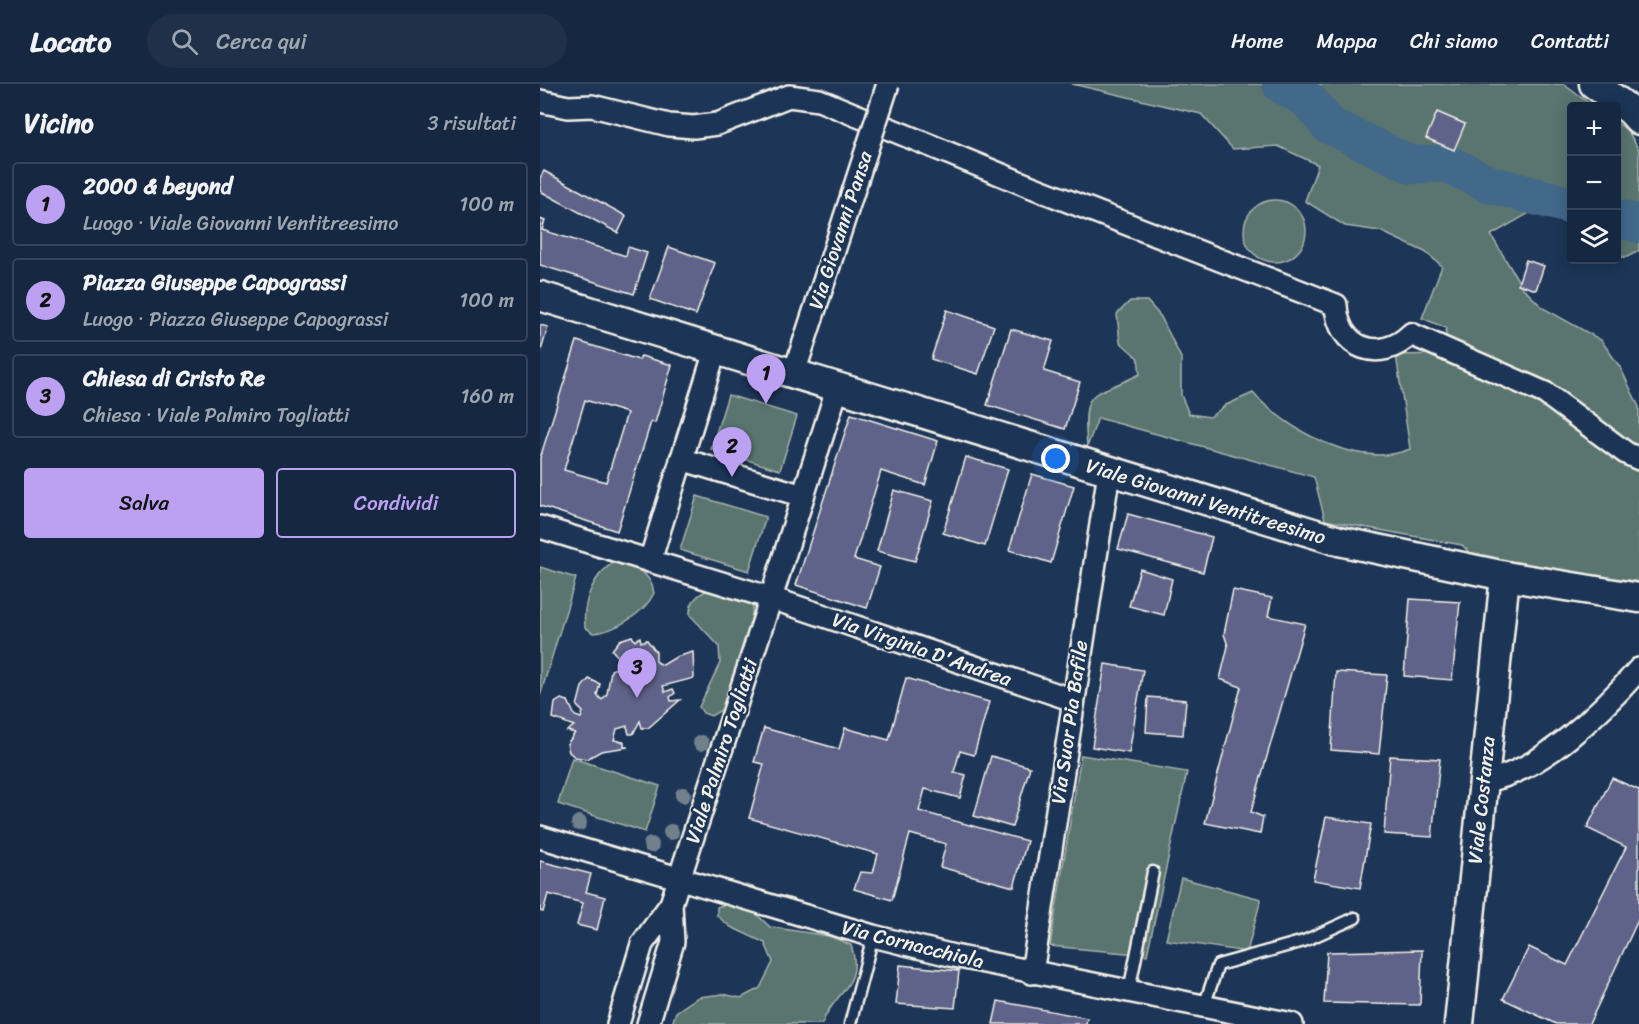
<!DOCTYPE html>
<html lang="it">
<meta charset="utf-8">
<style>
:root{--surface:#162841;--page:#1f3048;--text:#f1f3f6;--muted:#9ea6b1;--line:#35445a;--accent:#bca0f2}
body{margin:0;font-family:Sriracha,sans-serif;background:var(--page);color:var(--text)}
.controls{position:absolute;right:18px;top:18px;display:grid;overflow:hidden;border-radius:6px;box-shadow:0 3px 15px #0003}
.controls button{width:54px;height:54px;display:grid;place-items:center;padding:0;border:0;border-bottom:2px solid var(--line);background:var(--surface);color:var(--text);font:30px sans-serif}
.you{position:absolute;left:516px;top:375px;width:21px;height:21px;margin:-15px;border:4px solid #fff;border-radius:50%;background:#1a73e8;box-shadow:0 0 0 9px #1a73e833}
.badge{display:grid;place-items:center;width:39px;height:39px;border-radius:50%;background:var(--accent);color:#111;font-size:20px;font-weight:700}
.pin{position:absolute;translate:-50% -50px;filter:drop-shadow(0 2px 3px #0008)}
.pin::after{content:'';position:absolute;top:32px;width:21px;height:18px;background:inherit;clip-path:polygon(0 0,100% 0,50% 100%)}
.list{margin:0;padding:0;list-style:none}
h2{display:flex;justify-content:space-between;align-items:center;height:78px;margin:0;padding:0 24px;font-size:26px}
h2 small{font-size:20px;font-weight:400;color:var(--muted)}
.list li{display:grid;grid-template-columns:39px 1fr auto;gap:18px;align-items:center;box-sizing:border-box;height:84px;margin:0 12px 12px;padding:0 12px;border:2px solid var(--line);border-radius:6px}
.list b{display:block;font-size:22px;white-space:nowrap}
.list p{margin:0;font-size:20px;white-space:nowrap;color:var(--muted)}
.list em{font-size:20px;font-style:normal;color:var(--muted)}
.actions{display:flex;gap:12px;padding:18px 24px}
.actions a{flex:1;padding:14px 0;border:2px solid var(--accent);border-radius:6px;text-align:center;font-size:21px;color:var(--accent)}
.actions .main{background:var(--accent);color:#111}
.icon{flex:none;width:33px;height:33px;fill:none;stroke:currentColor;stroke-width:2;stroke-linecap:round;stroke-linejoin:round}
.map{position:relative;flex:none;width:1099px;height:940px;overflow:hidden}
header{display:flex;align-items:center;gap:36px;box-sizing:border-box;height:84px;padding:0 30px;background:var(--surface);border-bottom:2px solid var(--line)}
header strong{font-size:28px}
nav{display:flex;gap:33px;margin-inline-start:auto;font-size:21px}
.search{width:420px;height:54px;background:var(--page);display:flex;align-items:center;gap:15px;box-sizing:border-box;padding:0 21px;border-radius:33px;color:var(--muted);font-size:22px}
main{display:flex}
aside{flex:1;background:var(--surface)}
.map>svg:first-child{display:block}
.green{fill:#5a7470;stroke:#a7b2ac;stroke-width:1.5}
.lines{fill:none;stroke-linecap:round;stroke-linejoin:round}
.river{stroke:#42688a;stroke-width:38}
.building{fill:#5e6389;stroke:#f4f1e8;stroke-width:1.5;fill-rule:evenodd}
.lane-casing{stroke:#f4f1e8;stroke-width:15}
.street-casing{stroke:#f4f1e8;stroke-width:26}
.secondary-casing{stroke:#f4f1e8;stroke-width:33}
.lane{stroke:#1d3557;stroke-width:10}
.street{stroke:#1d3557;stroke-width:21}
.secondary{stroke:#1d3557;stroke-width:28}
.street-bridge-casing{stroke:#f4f1e8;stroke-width:26;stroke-linecap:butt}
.street-bridge{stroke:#1d3557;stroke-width:21}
.tree{fill:#71818c}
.labels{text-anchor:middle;stroke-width:4.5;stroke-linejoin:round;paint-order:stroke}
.street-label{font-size:20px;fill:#f4f1e8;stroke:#1d3557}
</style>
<header>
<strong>Locato</strong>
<div class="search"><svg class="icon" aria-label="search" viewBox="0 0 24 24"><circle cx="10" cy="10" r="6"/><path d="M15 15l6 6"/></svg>Cerca qui</div>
<nav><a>Home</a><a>Mappa</a><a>Chi siamo</a><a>Contatti</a></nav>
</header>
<main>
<aside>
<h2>Vicino<small>3 risultati</small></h2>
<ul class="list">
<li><span class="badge">1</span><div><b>2000 &amp; beyond</b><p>Luogo · Viale Giovanni Ventitreesimo</p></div><em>100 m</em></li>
<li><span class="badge">2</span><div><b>Piazza Giuseppe Capograssi</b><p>Luogo · Piazza Giuseppe Capograssi</p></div><em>100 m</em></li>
<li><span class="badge">3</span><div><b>Chiesa di Cristo Re</b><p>Chiesa · Viale Palmiro Togliatti</p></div><em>160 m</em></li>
</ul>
<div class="actions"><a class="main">Salva</a><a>Condividi</a></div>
</aside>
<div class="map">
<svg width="1099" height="940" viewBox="0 0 1099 940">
<rect width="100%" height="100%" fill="#1d3557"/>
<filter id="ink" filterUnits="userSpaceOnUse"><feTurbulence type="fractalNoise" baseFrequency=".0167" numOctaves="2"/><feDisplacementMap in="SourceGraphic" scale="12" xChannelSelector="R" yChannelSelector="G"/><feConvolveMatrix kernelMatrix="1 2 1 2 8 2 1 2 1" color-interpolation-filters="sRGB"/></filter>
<g filter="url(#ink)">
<g class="green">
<path d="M532 0H1023L1053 22H1032L1031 152 1023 132 993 127 951 151 982 203 1003 224 1061 256 1080 283 1099 323V508L935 474 922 461 785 436 774 393 558 334 547 363C542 300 551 315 600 290L598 274 580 258 577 230 590 217H607L621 233 641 274V311L649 330 670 333 686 321 713 309C747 346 819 386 870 365L856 271 904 270 906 244 882 234 902 182 885 168 840 147 805 142 765 117 778 81 738 62 693 65 661 30Z"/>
<polygon points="1077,39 1088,47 1099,66 1099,167 1087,173 1077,173"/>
<circle cx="735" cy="147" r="31"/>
<polygon points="188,311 257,332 240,386 171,365"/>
<polygon points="157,412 226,433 209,487 140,466"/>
<path d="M73 479C92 479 111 488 114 509 105 529 74 548 53 549L45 543C42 519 53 491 73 479Z"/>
<polygon points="0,483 36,494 0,612"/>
<path d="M175 504 202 513 213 521 210 545 183 625 171 632 163 629 159 623 180 579 179 562 150 531C149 515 162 507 175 504Z"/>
<polygon points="541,671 647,688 607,871 510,862"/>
<polygon points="32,674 120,702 105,748 18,720"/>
<polygon points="641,794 721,815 707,868 626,856"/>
<path d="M191 818 208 822 230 843 289 852 311 861C325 903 292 909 282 940H132L136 928 158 913 183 910 201 914 220 904 233 878 225 859 191 843 177 832V823Z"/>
</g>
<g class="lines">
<g class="river">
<polyline points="741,0 768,16 789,41 872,81 906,79 949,100 1032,122"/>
<polyline points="1076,134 1099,140"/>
</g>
</g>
<g class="building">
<polygon points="897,28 925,40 914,66 886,54"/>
<polygon points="4,87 86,132 78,149 0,107 0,94"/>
<polygon points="0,135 5,137 2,146 86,172 88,163 107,169 94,210 0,181"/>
<polygon points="129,163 175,179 156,231 110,215"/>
<polygon points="986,176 1004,182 996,206 978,200"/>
<polygon points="407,226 454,242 438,290 391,275"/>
<polygon points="0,241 8,243 0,270"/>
<polygon points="471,245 513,257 504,287 540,298 525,345 447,321"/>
<path d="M37 257 99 276 101 272 132 281 115 339 111 338 77 447 0 422V374ZM45 316 87 329 66 398 24 386Z"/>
<polygon points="311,330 398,357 385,401 341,387 314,475 340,483 327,524 256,501"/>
<polygon points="426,373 468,385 445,462 403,449"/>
<polygon points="492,390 534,402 511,479 469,466"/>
<polygon points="354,406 393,417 375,477 337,467"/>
<polygon points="588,430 672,453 663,488 578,465"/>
<polygon points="600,485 632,495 624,531 589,522"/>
<polygon points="693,506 732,514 728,532 765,540 711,728 723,733 720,750 665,739 701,603 680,595 688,562 684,550"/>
<polygon points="870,515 920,518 912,596 864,592"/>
<polygon points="92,552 95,557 100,553 101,558 107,556 116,568 116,578 123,581 136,573 153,568 154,594 123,602 125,608 133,605 135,609 130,613 131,617 140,616 108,644 102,644 100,637 93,650 89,650 87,642 77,645 74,656 84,658 84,663 88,663 61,667 47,675 35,673 29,668 27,660 35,649 27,647 34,642 13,634 15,619 21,615 28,617 35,632 41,634 43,628 37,622 42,603 49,595 60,600 57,611 62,616 67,610 71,586 81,582 80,575 72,566 80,556"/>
<polygon points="565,580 603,586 589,669 552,663"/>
<polygon points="796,588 847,591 839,670 791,666"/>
<polygon points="366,594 449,618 434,671 420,667 414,688 426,691 420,714 385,705 379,727 487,757 474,803 400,783 406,760 370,750 352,816 314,805 320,788 333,789 338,770 209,734 224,680 214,678 224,644 299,665 305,644 349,656"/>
<polygon points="608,613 646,616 643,651 606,648"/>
<polygon points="451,672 490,683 472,743 434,732"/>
<polygon points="850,672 900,675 892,753 844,750"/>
<polygon points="1072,694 1099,706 1099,834 1049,940 1016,940 963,915 989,863 1027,881 1086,763 1047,744"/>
<polygon points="786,733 831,740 820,804 773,796"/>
<polygon points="0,777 51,790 46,808 65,813 57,846 37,841 43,819 8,810 3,828 0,827"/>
<polygon points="882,866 880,921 784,919 787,868"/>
<polygon points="360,881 419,887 415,924 356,920"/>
<polygon points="458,917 547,934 546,940 453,940"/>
</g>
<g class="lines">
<g class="lane-casing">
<g id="lane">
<polyline points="589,907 613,788"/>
<polyline points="664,922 678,881 764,857 815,834"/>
<polyline points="310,940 333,852"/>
</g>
</g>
<g class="street-casing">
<g id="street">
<path d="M0 17 28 23 52 22 129 41 154 43 177 40 249 12 279 16 484 100 796 221C798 265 840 280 871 250L1005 309 1086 369 1099 375"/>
<polyline points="175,267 110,477 231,514 297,305"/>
<polyline points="253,292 289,182"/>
<polyline points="141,375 263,412"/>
<polyline points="0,443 110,477"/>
<path d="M943 697C998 691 1064 625 1099 585"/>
<polyline points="0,753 333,852 414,872 752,940"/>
<polyline points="492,889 569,388"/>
<polyline points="78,940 102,860 131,820 231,514 533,616"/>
<polyline points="108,940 133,858 131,820"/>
</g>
</g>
<g class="secondary-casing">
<g id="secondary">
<polyline points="1054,0 1091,27 1099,36"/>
<polyline points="0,212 799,457 965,492 1099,514"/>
<polyline points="919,940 965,492"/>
</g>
</g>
<use href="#lane" class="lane"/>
<use href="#street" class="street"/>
<use href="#secondary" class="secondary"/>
<g class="street-bridge-casing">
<polyline id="street-bridge" points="289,182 348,0"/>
</g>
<use href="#street-bridge" class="street-bridge"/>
</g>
<g class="tree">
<circle cx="161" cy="659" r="8"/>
<circle cx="143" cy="711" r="8"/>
<circle cx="39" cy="739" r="8"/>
<circle cx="131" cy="748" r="8"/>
<circle cx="111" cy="761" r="8"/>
</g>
</g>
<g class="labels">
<g class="street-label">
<text transform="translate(300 146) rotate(-72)" y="7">Via Giovanni Pansa</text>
<text transform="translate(666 417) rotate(17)" y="7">Viale Giovanni Ventitreesimo</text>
<text transform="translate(382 565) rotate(19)" y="7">Via Virginia D'Andrea</text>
<text transform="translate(529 638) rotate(-82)" y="7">Via Suor Pia Bafile</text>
<text transform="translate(181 667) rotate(-72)" y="7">Viale Palmiro Togliatti</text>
<text transform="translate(941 716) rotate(-84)" y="7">Viale Costanza</text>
<text transform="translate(373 860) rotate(14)" y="7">Via Cornacchiola</text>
</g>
</g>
</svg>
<div class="controls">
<button>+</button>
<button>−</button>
<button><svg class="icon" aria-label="layers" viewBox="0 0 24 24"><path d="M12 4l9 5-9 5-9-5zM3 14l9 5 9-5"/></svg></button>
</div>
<div class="you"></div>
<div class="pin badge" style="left:226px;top:320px">1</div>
<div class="pin badge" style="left:192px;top:393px">2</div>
<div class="pin badge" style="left:97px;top:614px">3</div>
</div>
</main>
